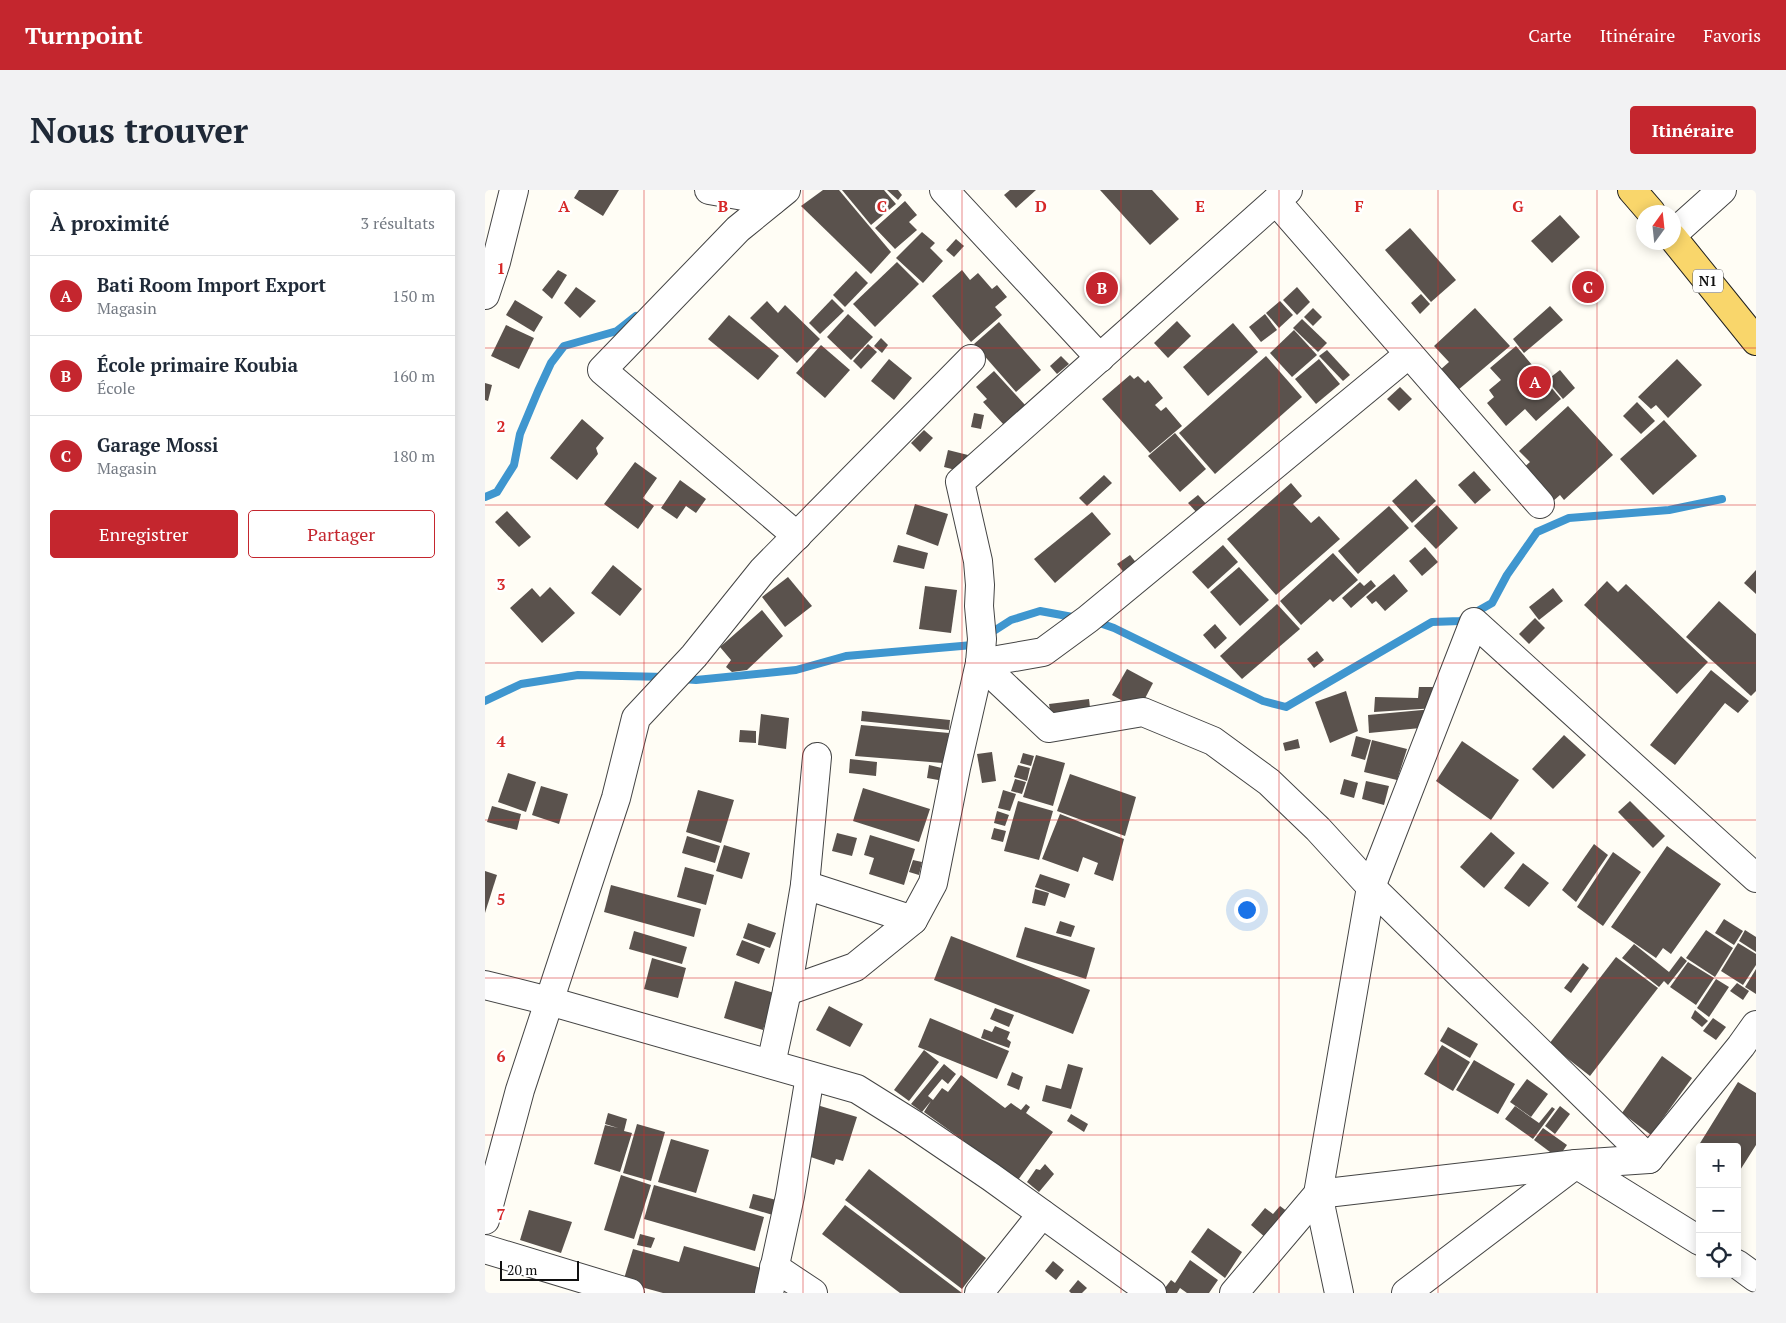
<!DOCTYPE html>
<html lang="fr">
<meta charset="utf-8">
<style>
:root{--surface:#fff;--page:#f2f2f3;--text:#1f2937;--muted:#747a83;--line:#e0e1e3;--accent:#c4262e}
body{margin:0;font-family:"PT Serif",serif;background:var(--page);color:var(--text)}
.controls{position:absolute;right:15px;bottom:15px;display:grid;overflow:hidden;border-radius:5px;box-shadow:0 2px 12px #0003}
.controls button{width:45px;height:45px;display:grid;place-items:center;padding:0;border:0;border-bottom:1px solid var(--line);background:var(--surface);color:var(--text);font:25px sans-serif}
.compass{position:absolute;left:1151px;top:15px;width:45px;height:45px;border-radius:50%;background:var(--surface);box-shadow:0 2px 12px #0003;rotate:15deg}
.scale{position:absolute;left:15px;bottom:12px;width:79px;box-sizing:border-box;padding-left:5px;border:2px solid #111;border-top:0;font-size:14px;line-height:18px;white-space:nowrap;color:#111;-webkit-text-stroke:4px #fff;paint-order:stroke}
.you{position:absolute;left:761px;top:719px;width:18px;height:18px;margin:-12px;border:4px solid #fff;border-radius:50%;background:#1a73e8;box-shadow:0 0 0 8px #1a73e833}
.badge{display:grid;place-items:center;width:32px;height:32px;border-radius:50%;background:var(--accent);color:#fff;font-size:16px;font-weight:700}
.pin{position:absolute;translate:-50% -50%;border:2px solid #fff;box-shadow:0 1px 5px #0006}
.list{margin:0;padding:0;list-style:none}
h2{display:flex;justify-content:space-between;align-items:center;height:65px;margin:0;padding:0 20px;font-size:21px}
h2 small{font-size:16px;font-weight:400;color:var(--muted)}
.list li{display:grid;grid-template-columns:32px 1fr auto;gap:15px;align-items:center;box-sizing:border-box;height:80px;padding:0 20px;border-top:1px solid var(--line)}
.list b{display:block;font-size:19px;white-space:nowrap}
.list p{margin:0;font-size:16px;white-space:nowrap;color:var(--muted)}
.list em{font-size:16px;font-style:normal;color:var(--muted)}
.actions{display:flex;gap:10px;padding:15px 20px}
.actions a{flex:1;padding:11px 0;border:1px solid var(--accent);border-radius:5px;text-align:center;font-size:18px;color:var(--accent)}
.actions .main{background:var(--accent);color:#fff}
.icon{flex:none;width:28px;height:28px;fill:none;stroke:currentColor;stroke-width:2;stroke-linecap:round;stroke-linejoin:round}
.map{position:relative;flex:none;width:1271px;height:1103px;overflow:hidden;border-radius:5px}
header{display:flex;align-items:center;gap:30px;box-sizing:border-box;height:70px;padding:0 25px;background:var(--accent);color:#fff}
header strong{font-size:24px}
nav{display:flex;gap:28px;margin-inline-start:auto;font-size:18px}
.intro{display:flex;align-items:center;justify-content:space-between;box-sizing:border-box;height:120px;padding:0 30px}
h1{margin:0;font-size:35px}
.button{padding:12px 22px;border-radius:5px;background:var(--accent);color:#fff;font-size:18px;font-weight:700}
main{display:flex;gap:30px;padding:0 30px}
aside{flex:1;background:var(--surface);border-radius:5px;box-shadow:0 2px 12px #0003}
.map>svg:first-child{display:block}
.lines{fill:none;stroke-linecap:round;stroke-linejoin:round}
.stream{stroke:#3f96cf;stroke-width:8}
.building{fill:#5a524d}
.minor-casing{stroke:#444;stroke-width:30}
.primary-casing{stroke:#222;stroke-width:30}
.minor{stroke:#fff;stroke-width:28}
.primary{stroke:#f9d66b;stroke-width:28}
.grid{fill:none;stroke:#d62828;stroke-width:1;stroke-opacity:0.55}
.labels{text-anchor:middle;stroke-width:5;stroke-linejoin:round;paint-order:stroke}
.shield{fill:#fff;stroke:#585858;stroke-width:1}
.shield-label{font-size:14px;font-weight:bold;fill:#111}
.grid-label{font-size:16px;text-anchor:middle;font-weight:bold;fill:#d62828;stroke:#fff;stroke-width:5;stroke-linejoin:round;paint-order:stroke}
</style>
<header>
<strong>Turnpoint</strong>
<nav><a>Carte</a><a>Itinéraire</a><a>Favoris</a></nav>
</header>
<div class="intro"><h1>Nous trouver</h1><a class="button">Itinéraire</a></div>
<main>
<aside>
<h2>À proximité<small>3 résultats</small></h2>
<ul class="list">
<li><span class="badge">A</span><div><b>Bati Room Import Export</b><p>Magasin</p></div><em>150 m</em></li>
<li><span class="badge">B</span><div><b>École primaire Koubia</b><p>École</p></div><em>160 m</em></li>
<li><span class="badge">C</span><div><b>Garage Mossi</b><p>Magasin</p></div><em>180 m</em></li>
</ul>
<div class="actions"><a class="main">Enregistrer</a><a>Partager</a></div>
</aside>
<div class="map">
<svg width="1271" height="1103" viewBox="0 0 1271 1103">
<rect width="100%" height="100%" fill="#fffdf5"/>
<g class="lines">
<g class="stream">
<polyline points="0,307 12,302 29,275 35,244 53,201 66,173 79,156 132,141 151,126"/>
<polyline points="609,431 629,438 778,511 801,517 947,432 975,431 1007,413 1022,385 1052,342 1084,328 1184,320 1237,309"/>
<polyline points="501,446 526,430 555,421 593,428"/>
<polyline points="197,489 211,490 311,480 361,466 488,455 492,453"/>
<polyline points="0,511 36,494 93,485 181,487"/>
</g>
</g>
<g class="building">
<polygon points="94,0 134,0 118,26 89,8"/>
<polygon points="338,0 354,0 406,62 386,84 316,16"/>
<polygon points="357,0 399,0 411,14 386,35"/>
<polygon points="402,0 413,0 417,5 413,10"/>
<polygon points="525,0 551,0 531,18 519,5"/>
<polygon points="615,0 667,0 694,29 665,55"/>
<polygon points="420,11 432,25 424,32 432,40 410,59 390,38"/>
<polygon points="1075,25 1095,47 1067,73 1046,51"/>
<polygon points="925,38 971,90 946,112 900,60"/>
<polygon points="437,42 450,53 445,58 458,71 438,93 411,68"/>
<polygon points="471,49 479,56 469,67 461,60"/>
<polygon points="412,72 434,94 390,137 368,114"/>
<polygon points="73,80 82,85 67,109 57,100"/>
<polygon points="477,80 485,90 493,83 507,99 512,95 522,107 510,117 517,125 486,152 447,106"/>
<polygon points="371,81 383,93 360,117 348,105"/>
<polygon points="1103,84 1118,100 1105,113 1090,96"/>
<polygon points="91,97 111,111 95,128 79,113"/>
<polygon points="812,97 825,112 812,125 798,110"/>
<polygon points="936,104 945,114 935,124 926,113"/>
<polygon points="347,109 359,121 335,144 324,133"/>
<polygon points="30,110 58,127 49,142 21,125"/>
<polygon points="282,111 293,123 300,115 335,149 312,173 265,128"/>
<polygon points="795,111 808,125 794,138 781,123"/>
<polygon points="1065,116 1078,130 1039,163 1028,149"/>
<polygon points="828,118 837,127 828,136 819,127"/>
<polygon points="990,118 1025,156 973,200 955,180 964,172 949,156"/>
<polygon points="363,124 388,147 366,170 342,147"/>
<polygon points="780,124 792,140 776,152 764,137"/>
<polygon points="244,125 294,166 273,190 223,149"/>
<polygon points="817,129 842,153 833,162 808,138"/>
<polygon points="692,131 706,146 683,168 669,153"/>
<polygon points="514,132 556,180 531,202 489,154"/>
<polygon points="748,133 773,162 723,206 698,177"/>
<polygon points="21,135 49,148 34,179 6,166"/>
<polygon points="809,140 832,165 807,187 785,163"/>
<polygon points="396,148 403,155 397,163 389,156"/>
<polygon points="383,154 392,162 376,179 368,171"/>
<polygon points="336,155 365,180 340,208 311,183"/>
<polygon points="1031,156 1076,209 1051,231 1040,219 1021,236 1002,213 1009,207 1004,200 1016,190 1005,178"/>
<polygon points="842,160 865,185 858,191 834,166"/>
<polygon points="576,166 584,174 572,184 565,176"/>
<polygon points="781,166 817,207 730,284 694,243"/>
<polygon points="404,169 427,188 409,210 386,191"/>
<polygon points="834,169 855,194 831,214 810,189"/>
<polygon points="1192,169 1217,195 1183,228 1171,215 1166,219 1153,207"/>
<polygon points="1075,180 1090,198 1078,209 1062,190"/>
<polygon points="509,181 541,216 519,235 498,212 502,209 491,197"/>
<polygon points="645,185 649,189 653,186 660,193 663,190 678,208 670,215 676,221 681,217 697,236 665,263 617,209"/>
<polygon points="0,193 7,195 3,211 0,210"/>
<polygon points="915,197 927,209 914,221 902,209"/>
<polygon points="1152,212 1170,231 1156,244 1138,226"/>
<polygon points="1083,216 1128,265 1079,310 1075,305 1067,312 1037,279 1045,272 1034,261"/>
<polygon points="489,223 499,225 496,239 486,237"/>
<polygon points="97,229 119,248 111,258 113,264 92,290 65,268"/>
<polygon points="1179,230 1212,266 1168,305 1135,269"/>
<polygon points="439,240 448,248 435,262 426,253"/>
<polygon points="690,243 721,279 695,302 663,266"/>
<polygon points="463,260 483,265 478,282 459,277"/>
<polygon points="150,272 172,288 158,308 169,316 153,339 119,314"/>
<polygon points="989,281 1006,300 990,314 973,295"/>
<polygon points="619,285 627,293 602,316 594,308"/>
<polygon points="931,289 951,311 927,333 907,311"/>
<polygon points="195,290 221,309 211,323 201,316 192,329 176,318"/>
<polygon points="806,293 817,306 808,314 826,333 834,326 855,349 791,405 742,349"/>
<polygon points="713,305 723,316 713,324 703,313"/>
<polygon points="430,314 463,324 453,356 421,344"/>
<polygon points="952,315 973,338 951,359 929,336"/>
<polygon points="904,316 924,338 873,384 853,361"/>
<polygon points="22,321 46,347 34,357 10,332"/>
<polygon points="607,322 626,344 570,393 549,369"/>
<polygon points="413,355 443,363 439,379 408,372"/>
<polygon points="738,355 753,372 723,399 707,382"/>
<polygon points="940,357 953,372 937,386 924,371"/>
<polygon points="848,363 873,390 848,412 845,409 816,435 795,411"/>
<polygon points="645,365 653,375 640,384 632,374"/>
<polygon points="128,375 157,399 135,426 106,403"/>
<polygon points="754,377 784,410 755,436 725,402"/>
<polygon points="1271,380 1271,404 1259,393"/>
<polygon points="909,384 923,401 900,421 891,411 887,414 881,407"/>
<polygon points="303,387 327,416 300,437 277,407"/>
<polygon points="886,390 891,396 866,418 857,408 875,392 879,396"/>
<polygon points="1122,391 1133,402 1141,394 1223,472 1192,504 1099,415"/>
<polygon points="440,396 472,400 466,443 434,439"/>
<polygon points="65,397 90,423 57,453 25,418 47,398 55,407"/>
<polygon points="1068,398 1078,411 1054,430 1044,417"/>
<polygon points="1234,411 1271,444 1271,501 1266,506 1201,447"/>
<polygon points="792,414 815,439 757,489 735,466"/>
<polygon points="277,420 298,446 262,480 247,482 241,477 246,470 235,457"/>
<polygon points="1050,428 1060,438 1044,454 1034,444"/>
<polygon points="730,434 742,448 730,459 718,445"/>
<polygon points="832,461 839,470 829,478 822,469"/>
<polygon points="642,479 668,493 654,520 627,505"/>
<polygon points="1226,480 1264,511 1253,523 1240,513 1190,575 1165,555"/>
<polygon points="934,497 951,497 951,518 889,522 890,507 933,508"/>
<polygon points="861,501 873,541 845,553 830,512"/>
<polygon points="604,509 606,526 567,531 564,514"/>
<polygon points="948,519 946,537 884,543 883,525"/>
<polygon points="377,521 465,530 464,540 376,531"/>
<polygon points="276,524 304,528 301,559 273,555"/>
<polygon points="376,535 464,543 458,573 370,566"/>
<polygon points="255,540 271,541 271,553 254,552"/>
<polygon points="1079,545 1101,565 1068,599 1047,579"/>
<polygon points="871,546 886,550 880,570 866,566"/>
<polygon points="813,549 815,558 800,561 798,553"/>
<polygon points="887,550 922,559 912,590 879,582"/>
<polygon points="977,551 1034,590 1006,630 951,591"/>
<polygon points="507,562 511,591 497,593 492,564"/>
<polygon points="538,563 549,566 546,576 535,573"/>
<polygon points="551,565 580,573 568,616 538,607"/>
<polygon points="365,569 392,572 391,586 364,583"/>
<polygon points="444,575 461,579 459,591 442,588"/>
<polygon points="533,575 545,578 542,591 529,587"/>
<polygon points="23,583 51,592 41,622 13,612"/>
<polygon points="585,584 651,607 640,646 572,621"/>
<polygon points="530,589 541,592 537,604 526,601"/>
<polygon points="859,589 873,593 869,608 855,604"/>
<polygon points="881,591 904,596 899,615 877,609"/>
<polygon points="56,596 83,604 74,634 47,625"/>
<polygon points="378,598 445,619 434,652 368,631"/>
<polygon points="213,600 249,610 236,653 201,642"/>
<polygon points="518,600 531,604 525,621 513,618"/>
<polygon points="533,611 568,621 554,670 519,661"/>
<polygon points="1145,611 1180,646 1168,658 1133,622"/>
<polygon points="7,616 36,624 32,640 2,632"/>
<polygon points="512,621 524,625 520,636 509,633"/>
<polygon points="575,624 639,649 628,691 609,684 613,673 598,667 593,682 557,669"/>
<polygon points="509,638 521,641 518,652 506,649"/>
<polygon points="1006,642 1030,663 999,698 975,677"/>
<polygon points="352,643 372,648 367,666 347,661"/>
<polygon points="385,645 430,659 419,695 384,684 389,668 379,665"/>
<polygon points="202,646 235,656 230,673 197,663"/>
<polygon points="1109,654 1123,665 1091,712 1077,700"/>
<polygon points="239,655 265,663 257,689 231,681"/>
<polygon points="1182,656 1236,694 1186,764 1178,758 1171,768 1126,737"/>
<polygon points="1128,662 1156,682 1118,736 1092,717"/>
<polygon points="428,670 437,672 434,685 424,682"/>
<polygon points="1038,673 1064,693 1044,717 1019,698"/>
<polygon points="200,677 229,685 221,715 192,707"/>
<polygon points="0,681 12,685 0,723"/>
<polygon points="555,684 585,694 580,708 550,697"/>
<polygon points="126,695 216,719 209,747 119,722"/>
<polygon points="550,699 564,703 560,716 547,713"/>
<polygon points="1239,729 1258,741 1249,755 1230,743"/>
<polygon points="575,731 590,736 586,747 571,743"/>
<polygon points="263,733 291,743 285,758 258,748"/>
<polygon points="540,737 610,758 601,789 531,767"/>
<polygon points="1221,740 1248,758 1230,787 1201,768"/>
<polygon points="1260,740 1271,747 1271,762 1254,751"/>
<polygon points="149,741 202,757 197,774 144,759"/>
<polygon points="466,746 605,800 588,844 449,790"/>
<polygon points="257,750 280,759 274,774 251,765"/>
<polygon points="1253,753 1271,764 1271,775 1258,795 1236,781"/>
<polygon points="1149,754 1184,782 1196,766 1202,771 1183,795 1179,791 1174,797 1137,768"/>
<polygon points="1131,767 1173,798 1105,886 1064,854"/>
<polygon points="167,768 201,778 193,808 159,799"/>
<polygon points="1203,772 1229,788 1211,815 1185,797"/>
<polygon points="1098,773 1104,778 1086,803 1079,798"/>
<polygon points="1271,779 1271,804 1260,797"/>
<polygon points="1231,789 1244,797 1224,827 1212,818"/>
<polygon points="250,791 289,803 278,840 239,828"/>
<polygon points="1252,793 1264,801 1258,810 1245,801"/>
<polygon points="344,816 378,834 365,857 331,840"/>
<polygon points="510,818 529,825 524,837 505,829"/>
<polygon points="1210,820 1223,831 1217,837 1206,828"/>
<polygon points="445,828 524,861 512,889 433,857"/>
<polygon points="1228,828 1241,837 1231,850 1218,841"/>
<polygon points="510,836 525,842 522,849 526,852 524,858 496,848 499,839 507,842"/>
<polygon points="963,837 993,854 985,868 955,851"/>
<polygon points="957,855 985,872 968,901 939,884"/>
<polygon points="439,860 454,872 424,911 409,900"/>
<polygon points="1177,866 1207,888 1166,945 1137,923"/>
<polygon points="989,870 1030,894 1013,924 971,900"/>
<polygon points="459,874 471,884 463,894 457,889 443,906 448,910 457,898 463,902 476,885 520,918 526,913 536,920 541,914 545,917 541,923 568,942 533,990 439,922 446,911 437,922 426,914"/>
<polygon points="583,874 598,878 586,919 557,911 561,895 576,899"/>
<polygon points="527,882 538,887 534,900 522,895"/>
<polygon points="1042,889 1063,904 1046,927 1025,912"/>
<polygon points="1253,892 1271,903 1271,955 1252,985 1252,957 1215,957 1215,960 1212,958"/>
<polygon points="332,915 372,927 358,971 351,969 349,975 317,964"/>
<polygon points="1030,916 1054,933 1067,917 1070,919 1048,949 1020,929"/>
<polygon points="1075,916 1085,924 1070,944 1060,936"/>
<polygon points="123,923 142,929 139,941 147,943 135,982 109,974 120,935 133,938 120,934"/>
<polygon points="586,924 603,934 599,942 582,931"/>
<polygon points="152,934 180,942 166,991 138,983"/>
<polygon points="1058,938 1082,955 1073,968 1049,950"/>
<polygon points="186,949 224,960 211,1003 173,992"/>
<polygon points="560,974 569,984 554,1002 542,992 551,979 555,980"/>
<polygon points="384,979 501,1068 477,1099 360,1010"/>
<polygon points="136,985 166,995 149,1049 119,1040"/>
<polygon points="169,995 279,1027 270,1061 159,1029"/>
<polygon points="268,1004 295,1011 291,1026 264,1018"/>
<polygon points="360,1015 477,1103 415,1103 337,1044"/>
<polygon points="795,1016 803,1022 781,1048 766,1035 780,1018 788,1024"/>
<polygon points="44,1020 87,1032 76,1063 35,1050"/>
<polygon points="723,1038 757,1062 740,1088 706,1062"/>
<polygon points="155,1044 170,1048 166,1058 152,1055"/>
<polygon points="199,1056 276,1078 269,1103 178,1103 138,1092 148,1059 194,1072"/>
<polygon points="705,1070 733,1090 724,1103 702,1103 695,1098 692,1103 676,1103 686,1090 690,1093"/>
<polygon points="568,1071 579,1080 571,1090 560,1081"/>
<polygon points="593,1090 602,1098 597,1103 586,1103 584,1101"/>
</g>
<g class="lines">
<g class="minor-casing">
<g id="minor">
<polyline points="224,0 287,11"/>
<polyline points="301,0 253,39 117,180 312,346"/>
<polyline points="459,0 615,168"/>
<polyline points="791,11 1055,314"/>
<polyline points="1188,44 1237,0"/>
<polyline points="0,105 11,72 29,0"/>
<polyline points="495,473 564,538 658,522 728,551 784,592 833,639 886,697 1164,969"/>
<polyline points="495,473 558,462 603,429 924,164"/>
<polyline points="320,695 428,730"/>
<polyline points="0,795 64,811 372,899 428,934 506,987 667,1103"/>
<polyline points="302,801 370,777 428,730 448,693 471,578 495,473 497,449 494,416 495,395 493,371 475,292 803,0"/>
<polyline points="286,874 302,801 320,695 332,567"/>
<polyline points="0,1030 35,900 131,608 151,528 209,466 278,380 486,169"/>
<polyline points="0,1059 145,1103"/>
<polyline points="1252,1074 1271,1088"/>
<polyline points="289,1077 328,1103"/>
<polyline points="284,1103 305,1006 325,886"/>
<polyline points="494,1103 557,1024"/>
<polyline points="749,1103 833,1004 886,697 989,432 1271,688"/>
<polyline points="854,1103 833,1004 1091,974 1164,969 1256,856 1271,835"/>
<polyline points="921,1103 1091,974 1215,1051"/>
</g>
</g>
<g class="primary-casing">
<g id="primary">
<polyline points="1147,0 1166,22"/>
<polyline points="1188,48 1271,151"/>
</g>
</g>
<use href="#minor" class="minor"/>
<use href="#primary" class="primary"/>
</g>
<path class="grid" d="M159 0V1103M318 0V1103M477 0V1103M636 0V1103M794 0V1103M953 0V1103M1112 0V1103M0 158H1271M0 315H1271M0 473H1271M0 630H1271M0 788H1271M0 945H1271"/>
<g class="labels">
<rect class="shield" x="1208" y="79.5" width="30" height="23" rx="4"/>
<g class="shield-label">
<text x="1223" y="96">N1</text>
</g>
</g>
<g class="grid-label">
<text x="79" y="22">A</text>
<text x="238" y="22">B</text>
<text x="397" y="22">C</text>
<text x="556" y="22">D</text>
<text x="715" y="22">E</text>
<text x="874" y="22">F</text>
<text x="1033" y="22">G</text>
<text x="16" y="84">1</text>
<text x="16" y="242">2</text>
<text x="16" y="400">3</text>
<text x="16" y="557">4</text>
<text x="16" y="715">5</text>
<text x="16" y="872">6</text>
<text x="16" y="1030">7</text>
</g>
</svg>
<div class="controls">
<button>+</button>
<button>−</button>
<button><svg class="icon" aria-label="locate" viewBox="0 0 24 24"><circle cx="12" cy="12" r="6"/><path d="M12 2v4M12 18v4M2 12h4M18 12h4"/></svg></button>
</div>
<svg class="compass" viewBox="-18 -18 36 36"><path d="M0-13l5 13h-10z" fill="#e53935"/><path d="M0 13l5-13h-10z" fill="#747a83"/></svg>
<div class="scale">20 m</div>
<div class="you"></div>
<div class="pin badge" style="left:1050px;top:192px">A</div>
<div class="pin badge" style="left:617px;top:98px">B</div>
<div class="pin badge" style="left:1103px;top:97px">C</div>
</div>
</main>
